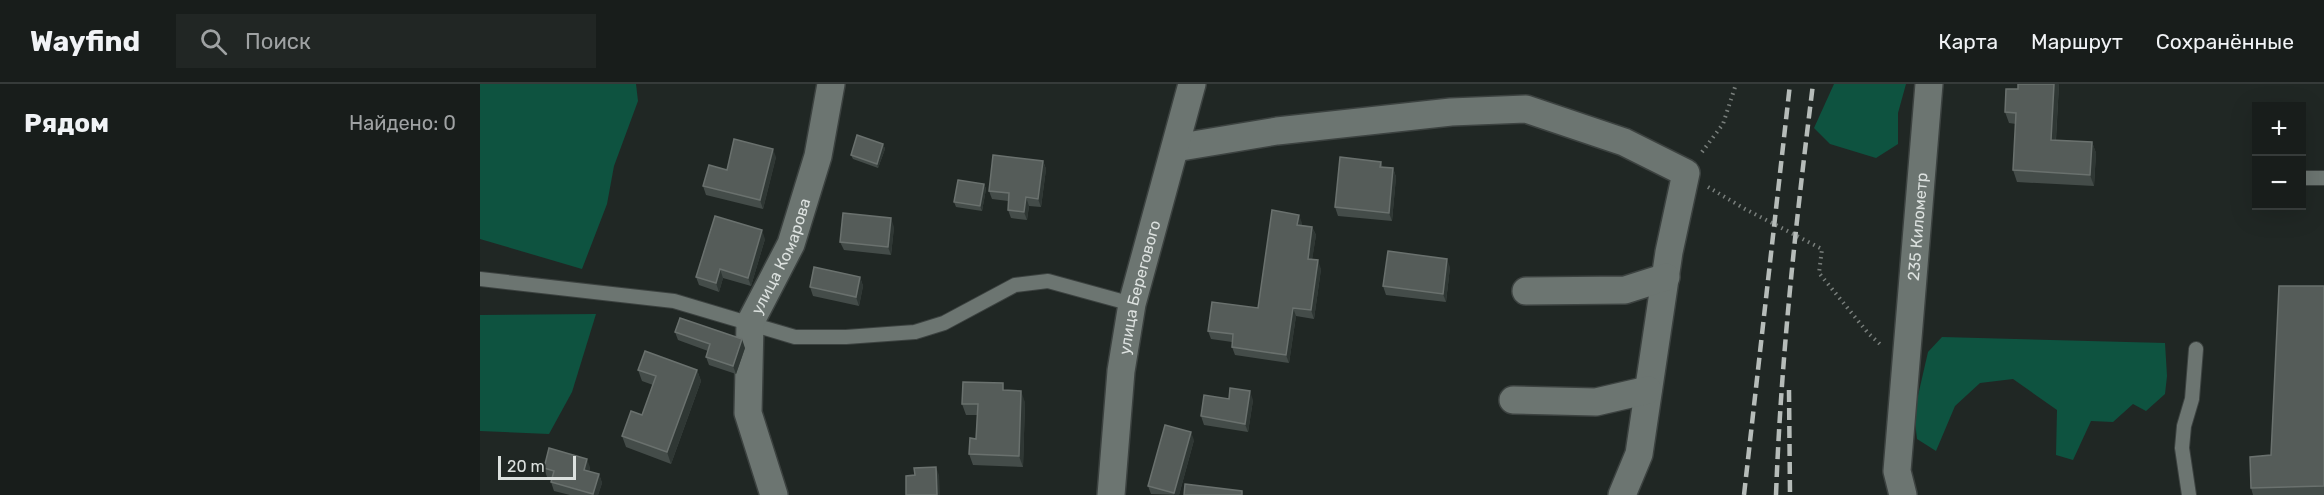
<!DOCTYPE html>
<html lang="ru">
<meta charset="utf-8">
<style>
:root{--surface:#181d1b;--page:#212624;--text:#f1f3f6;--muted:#9fa2a3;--line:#363b3a}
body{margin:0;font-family:Rubik,sans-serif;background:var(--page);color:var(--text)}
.controls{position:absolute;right:18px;top:18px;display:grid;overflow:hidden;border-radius:0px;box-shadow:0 6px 24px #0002}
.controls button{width:54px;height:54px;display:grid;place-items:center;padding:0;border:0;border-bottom:2px solid var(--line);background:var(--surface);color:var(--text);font:30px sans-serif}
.scale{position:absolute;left:18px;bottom:15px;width:78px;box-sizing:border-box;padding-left:6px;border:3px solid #dce1df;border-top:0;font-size:16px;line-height:21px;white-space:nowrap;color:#dce1df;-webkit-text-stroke:4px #202724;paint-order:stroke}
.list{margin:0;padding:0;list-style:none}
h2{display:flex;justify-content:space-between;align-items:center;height:78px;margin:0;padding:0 24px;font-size:26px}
h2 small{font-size:20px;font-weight:400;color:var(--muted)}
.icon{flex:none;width:33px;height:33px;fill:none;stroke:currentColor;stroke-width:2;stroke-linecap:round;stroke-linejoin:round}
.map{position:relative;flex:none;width:1844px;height:411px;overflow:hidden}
header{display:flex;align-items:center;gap:36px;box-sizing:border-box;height:84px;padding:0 30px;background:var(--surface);border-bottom:2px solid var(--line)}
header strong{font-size:28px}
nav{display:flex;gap:33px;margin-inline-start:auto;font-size:21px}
.search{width:420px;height:54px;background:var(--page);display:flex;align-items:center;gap:15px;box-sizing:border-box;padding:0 21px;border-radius:0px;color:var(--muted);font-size:22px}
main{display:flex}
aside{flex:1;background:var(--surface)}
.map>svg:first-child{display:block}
.green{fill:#0e5340}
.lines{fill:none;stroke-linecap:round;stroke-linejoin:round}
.service-casing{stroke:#3c4240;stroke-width:16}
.minor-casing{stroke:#3c4240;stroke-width:30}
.path{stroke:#797f7c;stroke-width:4;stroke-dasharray:1.5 4.5;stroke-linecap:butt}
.service{stroke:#6c7571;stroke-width:14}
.minor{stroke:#6c7571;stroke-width:27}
.rail{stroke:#b6bcb9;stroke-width:4.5;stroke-dasharray:12 6;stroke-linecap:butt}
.wall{fill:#444c49}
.shaded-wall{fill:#2f3734}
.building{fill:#555c59;stroke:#6a716e;stroke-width:1.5}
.labels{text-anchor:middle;stroke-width:6;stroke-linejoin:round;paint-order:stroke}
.street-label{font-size:16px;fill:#dce1df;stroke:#202724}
</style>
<header>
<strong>Wayfind</strong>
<div class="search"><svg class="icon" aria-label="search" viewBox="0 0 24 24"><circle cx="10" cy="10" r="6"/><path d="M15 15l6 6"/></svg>Поиск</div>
<nav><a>Карта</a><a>Маршрут</a><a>Сохранённые</a></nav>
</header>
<main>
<aside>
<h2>Рядом<small>Найдено: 0</small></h2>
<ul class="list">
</ul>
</aside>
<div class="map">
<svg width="1844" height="411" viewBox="0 0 1844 411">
<rect width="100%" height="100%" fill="#202724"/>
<g class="green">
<polygon points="0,0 156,0 158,17 134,82 127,120 102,185 0,155"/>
<polygon points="1354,0 1426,0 1418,29 1418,60 1396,74 1350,60 1334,44"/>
<polygon points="116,230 92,308 69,350 0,347 0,231"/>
<polygon points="1462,253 1685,259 1687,292 1685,310 1666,327 1653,320 1633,338 1611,337 1593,376 1576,371 1577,326 1533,295 1500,299 1475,322 1456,367 1437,355 1434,329 1448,268"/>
</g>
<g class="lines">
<g class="service-casing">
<g id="service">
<polyline points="1822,94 1844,94"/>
<polyline points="0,195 194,217 315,253 366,253 435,248 464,239 535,201 568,197 652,220"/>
<polyline points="1709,411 1702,364 1704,342 1712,315 1716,265"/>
</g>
</g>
<g class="minor-casing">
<g id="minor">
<polyline points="695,64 797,47 971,28 1046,25 1144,58 1206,89 1189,168 1159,370 1142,411"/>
<polyline points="1046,207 1145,206 1186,193"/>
<polyline points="1033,316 1116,318 1168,306"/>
<path id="s1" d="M294 411 268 329 270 239 311 160 338 72 351 0"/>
<path id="s2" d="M631 411 641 287 652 220 712 0"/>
<path id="s3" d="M1423 411 1417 387 1449 0"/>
</g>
</g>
<g class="path">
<polyline points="1222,68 1243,40 1256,0"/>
<polyline points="1228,103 1265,125 1342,165 1339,189 1388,249 1402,262"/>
</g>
<use href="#service" class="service"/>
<use href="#minor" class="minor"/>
<g class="rail">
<polyline points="1309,306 1310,411"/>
<polyline points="1264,411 1310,0"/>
<path d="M1296 411C1301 274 1316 137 1333 0"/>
</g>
</g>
<g class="wall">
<polygon points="1579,0 1576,56 1612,58 1616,69 1614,102 1537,98 1533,86 1536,40 1529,39 1525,28 1538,5"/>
<polygon points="403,60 405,65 398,84 373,75 371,71"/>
<polygon points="296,73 283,125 226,111 223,102 247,86"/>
<polygon points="563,77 566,85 561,123 549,122 547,136 531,134 528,126 528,117 512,115 509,107"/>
<polygon points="901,78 903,84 913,84 916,93 912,137 858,132 855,123"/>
<polygon points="504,100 506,105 502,127 476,123 474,118"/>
<polygon points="822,139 822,141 832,143 836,151 832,175 841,185 834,235 816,232 809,279 755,271 752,263 752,258 731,255 728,247 778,224"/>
<polygon points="414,143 411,171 364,166 360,158"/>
<polygon points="285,155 271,202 243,194 239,208 219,201 216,193"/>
<polygon points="970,183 966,218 906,211 903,202"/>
<polygon points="380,193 383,202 379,222 333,212 330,203"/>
<polygon points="1844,202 1844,411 1773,411 1771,404 1791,371"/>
<polygon points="195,248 265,264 256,290 229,281 226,273 228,267 198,256"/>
<polygon points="158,286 217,286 221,297 191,380 146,363 142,352 162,331 173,301 162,297"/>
<polygon points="526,307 545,318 543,383 493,381 489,370 496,355 497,331 486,331 482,320"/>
<polygon points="749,315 773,316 768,348 724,341 721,332"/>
<polygon points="714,356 699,411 671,410 668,402"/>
<polygon points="110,383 109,388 119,390 122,399 118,411 90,411 74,407 71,398 73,394 67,393 64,384"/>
</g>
<g class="shaded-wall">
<polygon points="1574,0 1579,0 1575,67 1571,56"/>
<polygon points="1612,58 1616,69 1614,102 1610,91"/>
<polygon points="403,60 405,65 398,84 397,80"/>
<polygon points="293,65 296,73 283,125 280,116"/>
<polygon points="563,77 566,85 561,123 558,115"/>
<polygon points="913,84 916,93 912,137 909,129"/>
<polygon points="504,100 506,105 502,127 500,122"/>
<polygon points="546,113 549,122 547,136 544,128"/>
<polygon points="819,131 822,139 821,149 817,141"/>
<polygon points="411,134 414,143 411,171 408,163"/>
<polygon points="832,143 836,151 831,183 828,175"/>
<polygon points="282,146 285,155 271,202 268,194"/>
<polygon points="967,175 970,183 966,218 963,210"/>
<polygon points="838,176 841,185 834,235 831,226"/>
<polygon points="240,185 243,194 239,208 236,199"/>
<polygon points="380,193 383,202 379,222 376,213"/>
<polygon points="813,224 816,232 809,279 806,271"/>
<polygon points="262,255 265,264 256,290 253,282"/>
<polygon points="217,286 221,297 191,380 187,368"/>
<polygon points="541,307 545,318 543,383 539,372"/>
<polygon points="770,307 773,316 768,348 765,340"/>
<polygon points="711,348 714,356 699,411 694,411 694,409"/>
<polygon points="107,375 110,383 107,395 104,386"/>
<polygon points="456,383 459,391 460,411 457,411"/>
<polygon points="119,390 122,399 118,411 113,411"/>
</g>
<g class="building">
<polygon points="1538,0 1574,0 1571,56 1612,58 1610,91 1533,86 1536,29 1525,28 1526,5 1538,5"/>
<polygon points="377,51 403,60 397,80 371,71"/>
<polygon points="254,55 293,65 280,116 223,102 229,81 247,86"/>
<polygon points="513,71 563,77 558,115 546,113 544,128 528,126 529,109 509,107"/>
<polygon points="860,73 901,78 900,83 913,84 909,129 855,123"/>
<polygon points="478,96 504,100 500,122 474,118"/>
<polygon points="792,126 819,131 817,141 832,143 828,175 838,176 831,226 813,224 806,271 752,263 753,250 728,247 732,218 778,224"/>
<polygon points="363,129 411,134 408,163 360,158"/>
<polygon points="235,132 282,146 268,194 240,185 236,199 216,193"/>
<polygon points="908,167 967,175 963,210 903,202"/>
<polygon points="334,183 380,193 376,213 330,203"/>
<polygon points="1799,202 1844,202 1844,402 1771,404 1770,373 1791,371"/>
<polygon points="200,234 262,255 253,282 226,273 230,260 195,248"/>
<polygon points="165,267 217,286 187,368 142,352 151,327 162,331 176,292 158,286"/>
<polygon points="483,298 523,299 523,306 541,307 539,372 489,370 490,354 496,355 498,320 482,320"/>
<polygon points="750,304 770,307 765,340 721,332 724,311 749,315"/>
<polygon points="685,341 711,348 694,409 668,402"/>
<polygon points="69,364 107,375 104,386 119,390 113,410 71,398 74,387 64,384"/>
<polygon points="456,383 457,411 426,411 426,392 435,391 434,384"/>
<polygon points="705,400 762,407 762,411 704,411"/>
</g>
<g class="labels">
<g class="street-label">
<text dy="6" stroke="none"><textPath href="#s3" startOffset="270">235 Километр</textPath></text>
<text dy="6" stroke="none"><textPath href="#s1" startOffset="250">улица Комарова</textPath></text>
<text dy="6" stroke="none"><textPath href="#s2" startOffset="210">улица Берегового</textPath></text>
</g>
</g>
</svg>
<div class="controls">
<button>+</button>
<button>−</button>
</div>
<div class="scale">20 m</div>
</div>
</main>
